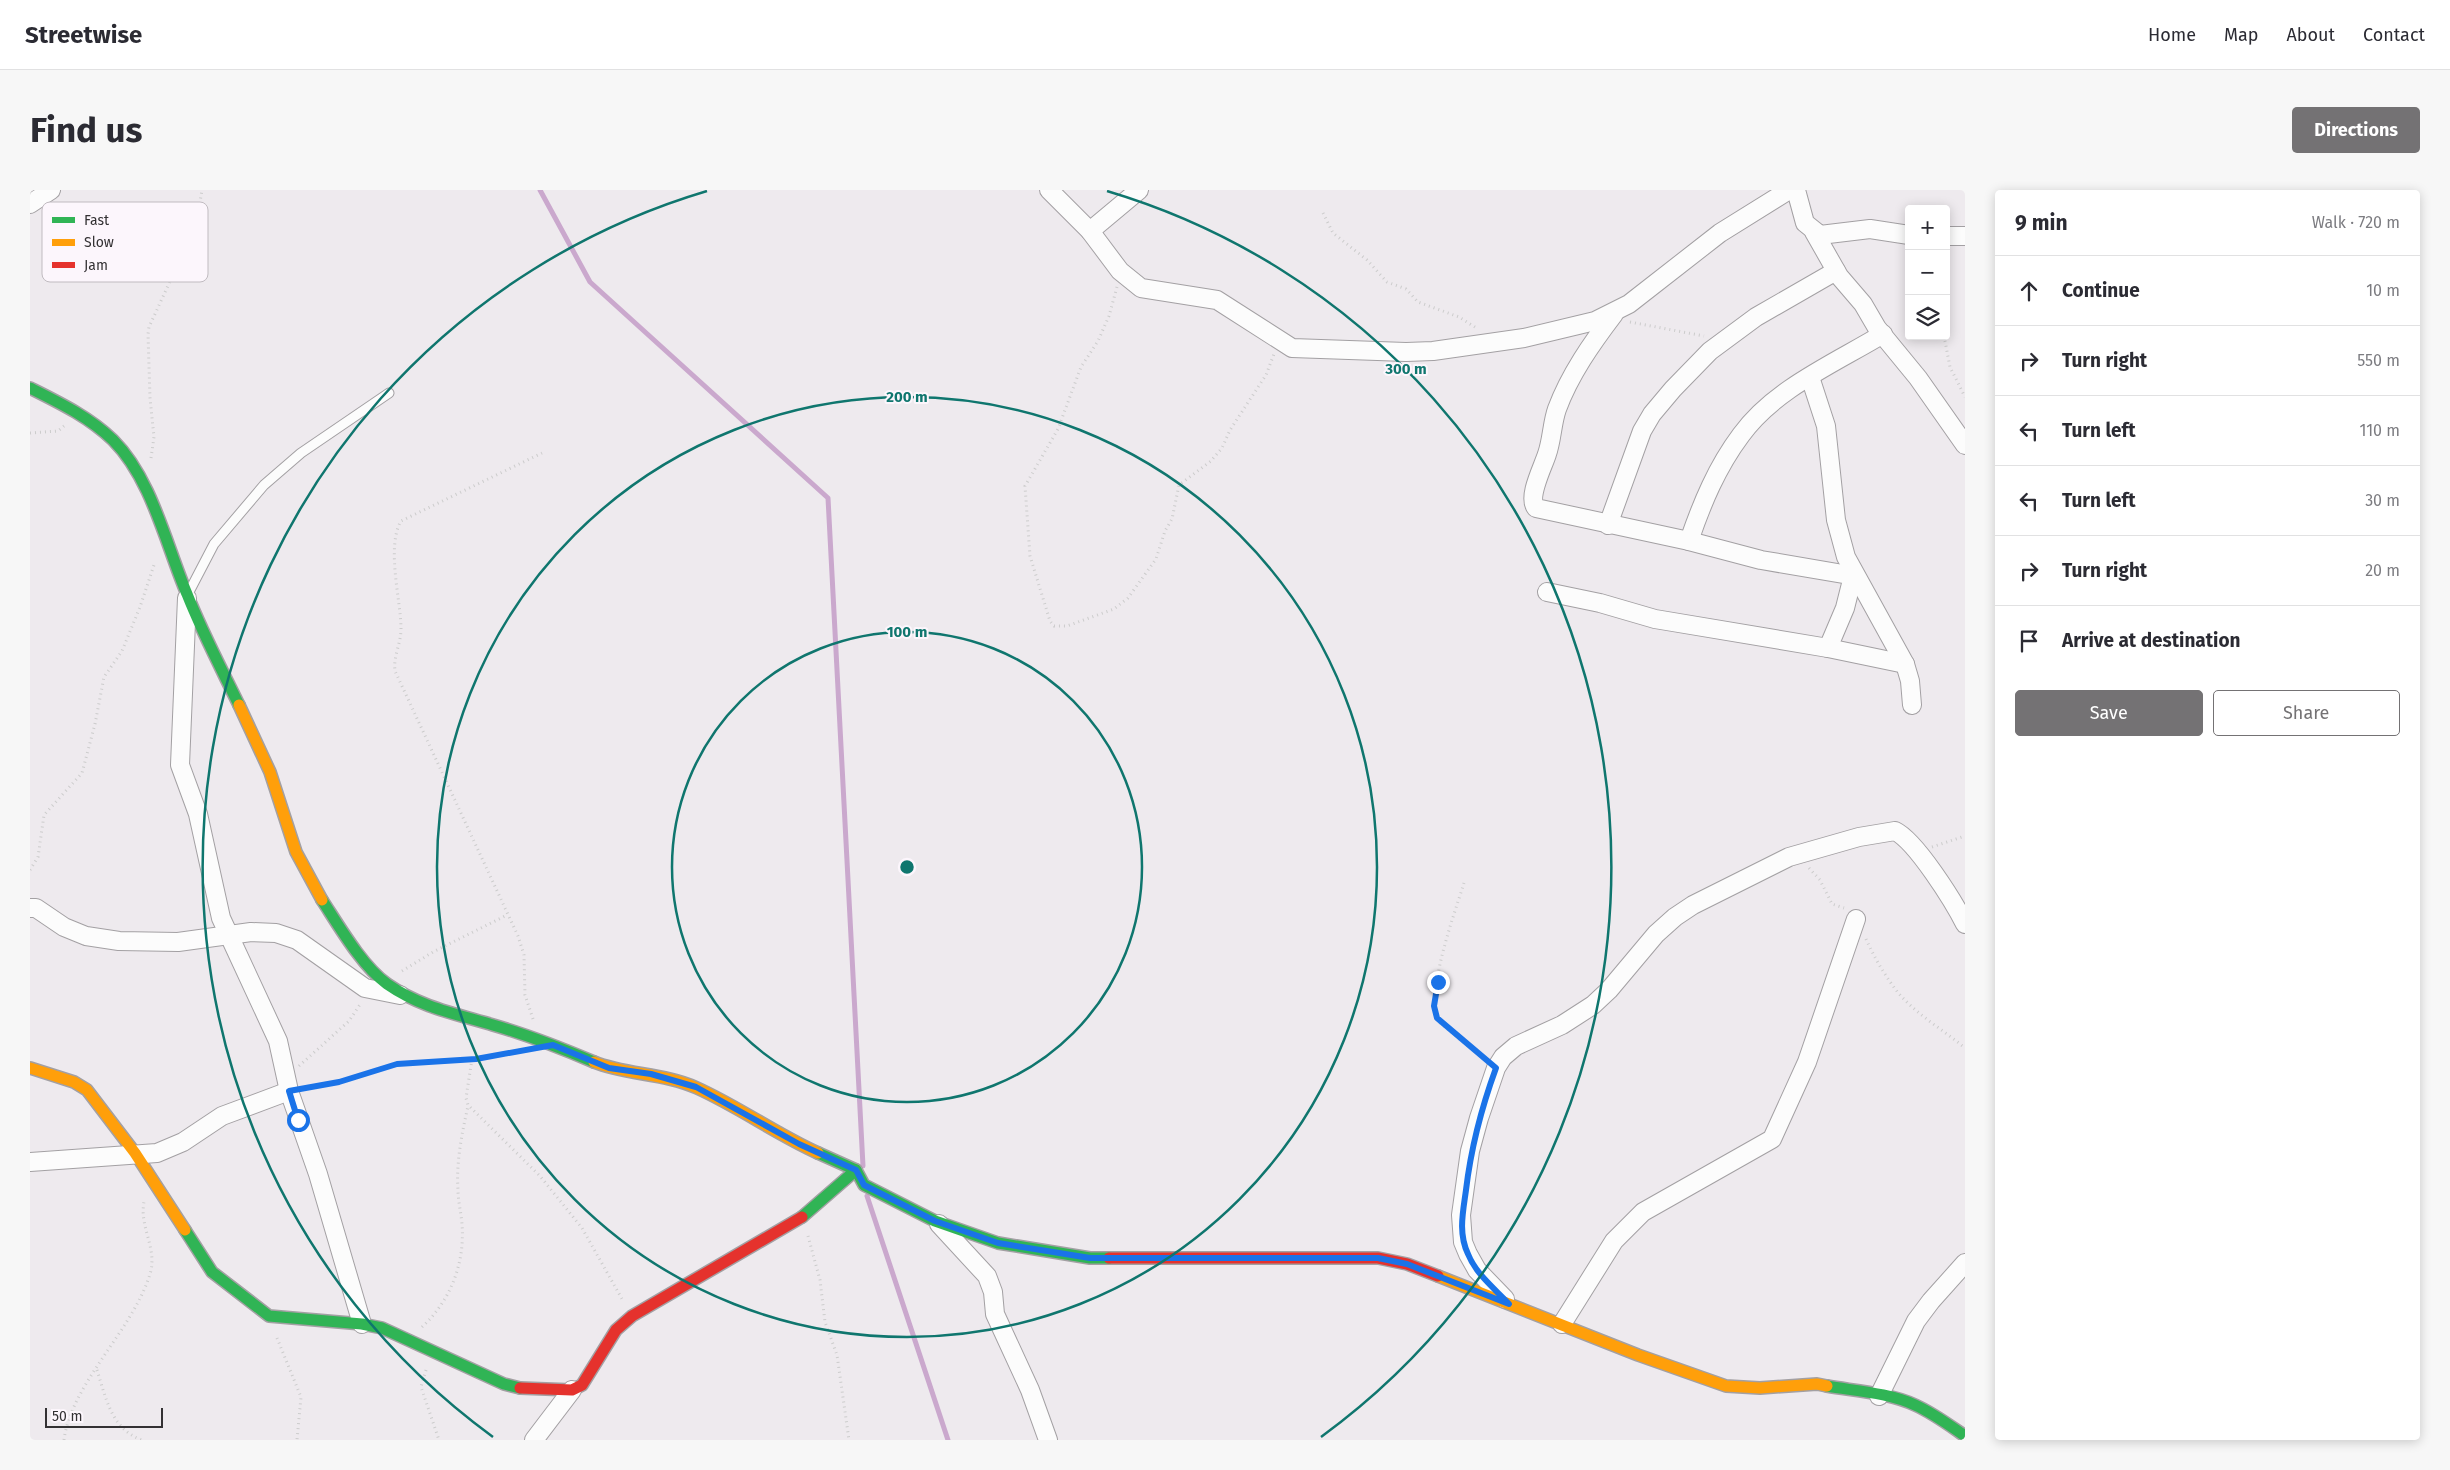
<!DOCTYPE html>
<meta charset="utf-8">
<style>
:root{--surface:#fff;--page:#f7f7f7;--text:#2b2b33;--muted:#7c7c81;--line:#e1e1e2;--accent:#747274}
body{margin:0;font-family:"Fira Sans",sans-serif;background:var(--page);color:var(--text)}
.controls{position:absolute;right:15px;top:15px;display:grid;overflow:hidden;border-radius:5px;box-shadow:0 2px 12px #0003}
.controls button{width:45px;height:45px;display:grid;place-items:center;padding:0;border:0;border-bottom:1px solid var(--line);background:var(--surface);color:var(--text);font:25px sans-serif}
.scale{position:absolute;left:15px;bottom:12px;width:118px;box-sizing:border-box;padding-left:5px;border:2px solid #333133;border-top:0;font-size:14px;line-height:18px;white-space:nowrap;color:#333133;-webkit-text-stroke:4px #fcf6fc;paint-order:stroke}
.stop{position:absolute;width:15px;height:15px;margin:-11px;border:4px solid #1a73e8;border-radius:50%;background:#fff}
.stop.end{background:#1a73e8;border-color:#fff;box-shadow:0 1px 5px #0008}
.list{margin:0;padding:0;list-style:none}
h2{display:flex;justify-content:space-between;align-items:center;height:65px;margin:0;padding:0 20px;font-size:21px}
h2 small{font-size:16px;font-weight:400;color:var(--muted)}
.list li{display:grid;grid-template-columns:32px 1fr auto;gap:15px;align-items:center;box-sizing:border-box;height:70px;padding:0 20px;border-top:1px solid var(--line)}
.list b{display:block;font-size:19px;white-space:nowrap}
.list em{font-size:16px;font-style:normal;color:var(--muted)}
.actions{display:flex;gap:10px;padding:15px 20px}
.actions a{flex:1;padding:11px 0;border:1px solid var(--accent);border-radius:5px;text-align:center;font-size:18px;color:var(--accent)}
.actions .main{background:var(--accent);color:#fff}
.icon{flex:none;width:28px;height:28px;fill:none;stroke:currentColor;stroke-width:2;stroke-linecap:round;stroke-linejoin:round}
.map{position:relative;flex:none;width:1935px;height:1250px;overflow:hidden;border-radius:5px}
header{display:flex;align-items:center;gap:30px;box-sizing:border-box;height:70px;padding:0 25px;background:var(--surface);border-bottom:1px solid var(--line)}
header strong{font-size:24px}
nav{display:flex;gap:28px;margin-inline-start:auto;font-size:18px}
.intro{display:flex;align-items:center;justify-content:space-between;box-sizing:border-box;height:120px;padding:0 30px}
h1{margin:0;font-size:35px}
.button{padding:12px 22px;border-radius:5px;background:var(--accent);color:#fff;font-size:18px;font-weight:700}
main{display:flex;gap:30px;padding:0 30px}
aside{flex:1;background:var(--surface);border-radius:5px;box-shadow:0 2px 12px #0003}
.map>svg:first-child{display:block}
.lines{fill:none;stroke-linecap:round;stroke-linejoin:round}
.stream{stroke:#caa8cd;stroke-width:5}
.lane-casing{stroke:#a3a0a3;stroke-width:11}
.street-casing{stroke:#a3a0a3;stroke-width:20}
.fast-casing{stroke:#a3a0a3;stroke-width:14}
.slow-casing{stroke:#a3a0a3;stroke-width:14}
.jam-casing{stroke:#a3a0a3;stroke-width:14}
.path{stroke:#ccc;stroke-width:3;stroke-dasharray:1 4;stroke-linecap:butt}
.lane{stroke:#fcfcfc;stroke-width:9}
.street{stroke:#fcfcfc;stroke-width:18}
.fast{stroke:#30b455;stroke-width:11}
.slow{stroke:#ff9f0a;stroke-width:11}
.jam{stroke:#e5322d;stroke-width:11}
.route{stroke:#1a73e8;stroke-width:6}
.ring{fill:none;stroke:#0f766e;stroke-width:2.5}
.key{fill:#fcf6fc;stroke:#c0bbc0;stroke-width:1}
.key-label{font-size:14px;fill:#333133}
.centre{fill:#0f766e;stroke:#fcf6fc;stroke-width:2.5}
.ring-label{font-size:15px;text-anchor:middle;font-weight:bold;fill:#0f766e;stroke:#fcf6fc;stroke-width:4;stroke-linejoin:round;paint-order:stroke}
</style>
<header>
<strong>Streetwise</strong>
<nav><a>Home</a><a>Map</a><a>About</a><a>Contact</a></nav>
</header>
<div class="intro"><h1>Find us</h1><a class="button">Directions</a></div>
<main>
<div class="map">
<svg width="1935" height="1250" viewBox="0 0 1935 1250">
<rect width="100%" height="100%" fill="#eeeaee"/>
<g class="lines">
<g class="stream">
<polyline points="510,0 560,92 798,308 833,976"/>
<polyline points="837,1006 918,1250"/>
</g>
<g class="lane-casing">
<polyline id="lane" points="160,400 184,354 234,295 271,263 359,203"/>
</g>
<g class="street-casing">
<g id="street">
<polyline points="1019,0 1060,41 1090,81 1111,98 1187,110 1262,158 1376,162 1403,161 1494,148 1565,131 1599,114 1690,43 1759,0"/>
<polyline points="1766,0 1775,33 1790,45 1840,39 1879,45"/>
<polyline points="0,14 21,0"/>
<polyline points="1060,41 1109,0"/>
<polyline points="1784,42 1809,86 1833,114 1847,138 1888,188 1935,255"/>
<polyline points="1916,46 1935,46"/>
<path d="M1584 124C1562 153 1540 184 1527 219 1522 233 1522 250 1517 264 1513 277 1497 307 1506 318L1659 351 1731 370 1825 386"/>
<polyline points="1780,187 1796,236 1806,330 1816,367 1875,474 1880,491 1882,515"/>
<polyline points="1578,335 1612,241 1622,224 1643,199 1680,161 1726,127 1806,81"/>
<path d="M1659 351C1672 313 1687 277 1711 245 1744 199 1805 173 1853 144"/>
<polyline points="1517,402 1570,413 1625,429 1798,458 1875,474"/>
<polyline points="157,408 150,575 168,624 191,728 248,851 259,901 288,984 332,1134"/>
<polyline points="1798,458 1815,418 1823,386"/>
<polyline points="0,718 6,718 34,737 56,746 89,751 148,752 221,742 246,743 267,750 335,798 370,805"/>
<polyline points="0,972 127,963 153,952 192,926 259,901"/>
<polyline points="909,1034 957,1086 963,1102 965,1124 1000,1200 1018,1250"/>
<path d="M1475 1109 1447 1080 1438 1064 1433 1052 1431 1025 1440 961 1449 928 1466 878 1473 867 1486 856 1532 835 1563 815 1579 800 1626 744 1645 727 1663 715 1759 667 1829 647 1865 641C1886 651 1924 712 1935 734"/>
<polyline points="1532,1134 1584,1051 1613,1022 1742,949 1777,872 1826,729"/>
<polyline points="1849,1206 1886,1131 1901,1111 1935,1073"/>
<polyline points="504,1250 542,1200"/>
</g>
</g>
<g class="fast-casing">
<g id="fast">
<path d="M0 198C30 213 59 227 83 250 122 289 136 355 157 404 172 442 191 478 209 515"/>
<path d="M292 710C309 736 332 776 357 794 390 817 426 824 463 835 498 845 531 858 564 872"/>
<polyline points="788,963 826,980 834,995 905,1031 968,1053 1060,1068 1079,1068"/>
<polyline points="772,1027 826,980"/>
<polyline points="155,1040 182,1082 239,1126 332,1134 352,1138 474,1194 490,1198"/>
<path d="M1797 1196C1826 1201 1859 1203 1885 1215 1903 1223 1919 1235 1935 1246"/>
</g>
</g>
<g class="slow-casing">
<g id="slow">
<polyline points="209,515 240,582 266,662 292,710"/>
<path d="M564 872C596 885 634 883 667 898 709 917 746 944 788 963"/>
<polyline points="0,878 44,892 57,900 105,963 155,1040"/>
<polyline points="1408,1086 1608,1165 1696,1196 1730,1198 1787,1194 1797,1196"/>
</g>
</g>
<g class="jam-casing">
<g id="jam">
<polyline points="1079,1068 1348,1068 1377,1074 1408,1086"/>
<polyline points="490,1198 542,1200 552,1195 586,1140 602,1126 772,1027"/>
</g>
</g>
<g class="path">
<polyline points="1293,23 1303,43 1337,70 1357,92 1376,99 1388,112 1429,127 1448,139"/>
<polyline points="1087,97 1079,126 1068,151 1051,177 1028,239 995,296 1000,366 1020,431 1024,436 1037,436 1084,419 1098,408 1126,369 1135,341 1142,329 1149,295 1181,271 1192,258 1200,240 1236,185 1244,164"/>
<polyline points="1600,132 1674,146"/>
<polyline points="1914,146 1920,177 1935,207"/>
<polyline points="0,243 28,241 34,236"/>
<polyline points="121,268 124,247 120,208 118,144 119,137 142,87 136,55 151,35 168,24 172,0"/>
<polyline points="1902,657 1935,646"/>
<polyline points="1779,678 1790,690 1802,714 1814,718"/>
<polyline points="0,680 8,667 14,625 52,583 65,534 74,487 92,461 110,417 124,375"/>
<path d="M1434 693C1422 731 1402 785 1405 825L1410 833 1454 869"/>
<path d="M1836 749C1844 767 1854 784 1866 800 1884 823 1912 839 1935 858"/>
<polyline points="372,781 403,762 477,725"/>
<path d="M503 829 495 805 494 765 488 746 365 481C363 466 371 454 371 439 371 411 356 357 371 331L512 263"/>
<polyline points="442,869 436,908 438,915 510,986 552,1038 592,1109"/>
<polyline points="269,876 319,831 331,813"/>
<polyline points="274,899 309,892 367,874 446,869 481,862"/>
<polyline points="778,1046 790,1090 795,1132 807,1165 819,1250"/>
<path d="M392 1137C421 1110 435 1073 432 1034 431 1022 428 1011 428 1000 426 972 432 943 438 916"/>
<polyline points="247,1148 271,1207 267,1250"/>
<path d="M67 1180C76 1208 81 1239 112 1250"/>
<polyline points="396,1180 391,1197 409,1250"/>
<path d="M34 1250C41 1194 103 1140 120 1084 128 1059 109 1037 114 1012"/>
</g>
<use href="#lane" class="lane"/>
<use href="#street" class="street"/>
<use href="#fast" class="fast"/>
<use href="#slow" class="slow"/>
<use href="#jam" class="jam"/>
</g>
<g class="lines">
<path class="route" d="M268 930 259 901 309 892 367 874 446 869 523 855 579 878 621 884 666 897 769 954 826 980 834 995 905 1031 968 1053 1060 1068H1348L1377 1074 1479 1114C1464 1098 1446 1084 1438 1064 1428 1043 1433 1022 1436 1000 1441 958 1451 919 1466 878L1407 828 1404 816 1408 792"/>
</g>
<g class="ring">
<circle cx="877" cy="677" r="235"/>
<circle cx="877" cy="677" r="470"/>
<path d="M463 1247A705 705 0 0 1 677 1M1077 1A705 705 0 0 1 1291 1247"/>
</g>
<rect x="12" y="12" width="166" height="80" rx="8" class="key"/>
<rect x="22" y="27" width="23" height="6" fill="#30b455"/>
<rect x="22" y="49" width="23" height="7" fill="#ff9f0a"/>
<rect x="22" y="72" width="23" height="6" fill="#e5322d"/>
<g class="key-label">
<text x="54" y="35">Fast</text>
<text x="54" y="57">Slow</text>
<text x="54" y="80">Jam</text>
</g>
<circle cx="877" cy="677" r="8" class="centre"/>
<g class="ring-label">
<text x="1376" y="184">300 m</text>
<text x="877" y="212">200 m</text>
<text x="877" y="447">100 m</text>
</g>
</svg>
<div class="controls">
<button>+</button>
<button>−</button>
<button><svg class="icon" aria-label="layers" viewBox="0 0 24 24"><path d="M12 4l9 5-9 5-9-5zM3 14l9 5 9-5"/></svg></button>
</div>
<div class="scale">50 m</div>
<div class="stop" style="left:268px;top:930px"></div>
<div class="stop end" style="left:1408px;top:792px"></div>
</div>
<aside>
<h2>9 min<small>Walk · 720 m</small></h2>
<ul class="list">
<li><svg class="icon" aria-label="ahead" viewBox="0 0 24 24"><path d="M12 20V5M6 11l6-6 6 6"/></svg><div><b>Continue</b></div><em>10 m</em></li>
<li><svg class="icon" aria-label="right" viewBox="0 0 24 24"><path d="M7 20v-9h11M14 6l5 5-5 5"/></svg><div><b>Turn right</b></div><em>550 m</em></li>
<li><svg class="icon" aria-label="left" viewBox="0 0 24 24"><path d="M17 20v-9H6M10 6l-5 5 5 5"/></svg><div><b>Turn left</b></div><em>110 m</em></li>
<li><svg class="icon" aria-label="left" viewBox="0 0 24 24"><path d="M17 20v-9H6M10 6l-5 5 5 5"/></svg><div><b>Turn left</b></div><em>30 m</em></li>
<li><svg class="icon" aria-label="right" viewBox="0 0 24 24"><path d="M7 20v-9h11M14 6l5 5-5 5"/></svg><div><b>Turn right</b></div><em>20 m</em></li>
<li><svg class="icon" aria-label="arrive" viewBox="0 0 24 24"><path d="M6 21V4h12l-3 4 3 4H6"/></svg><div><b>Arrive at destination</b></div></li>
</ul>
<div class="actions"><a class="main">Save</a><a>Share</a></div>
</aside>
</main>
